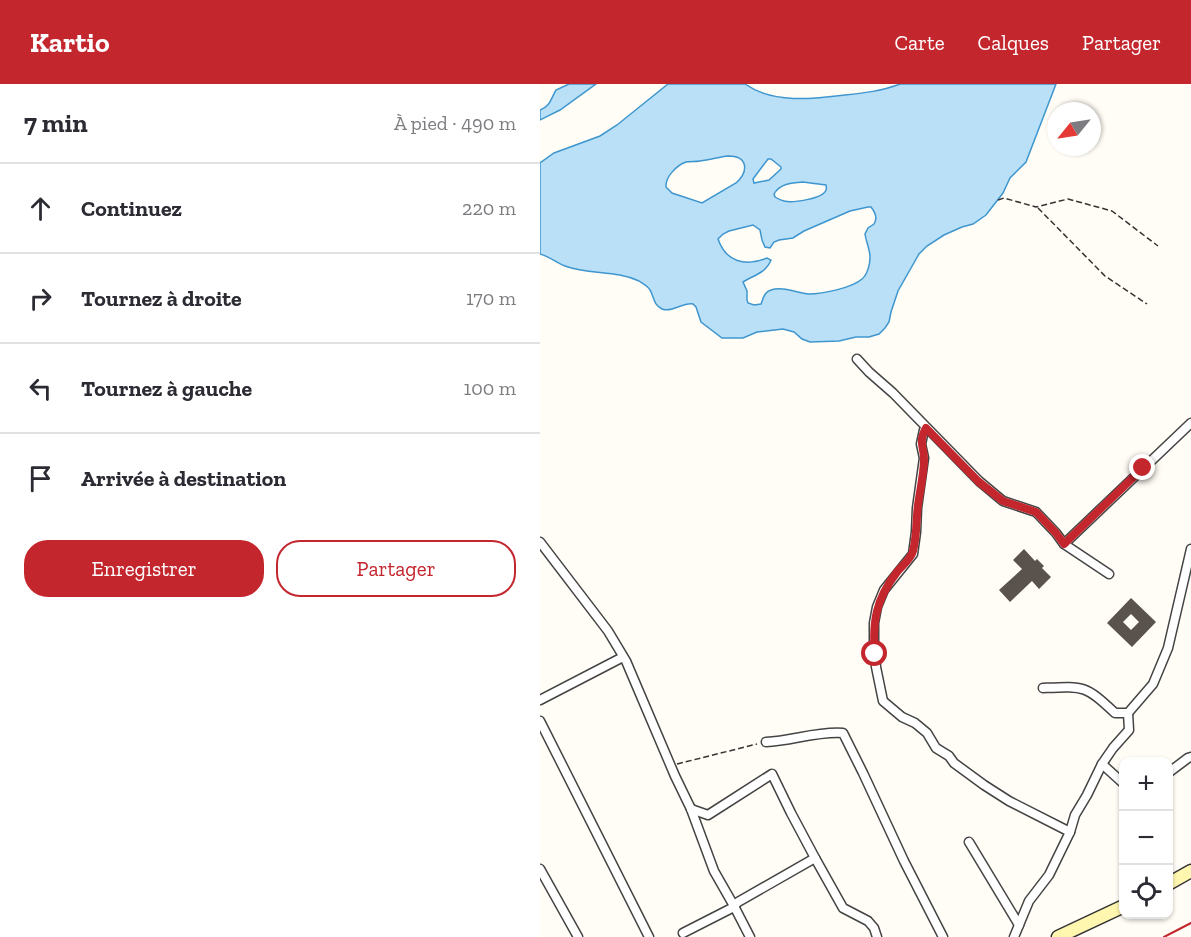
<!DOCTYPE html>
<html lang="fr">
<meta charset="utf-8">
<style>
:root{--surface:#fff;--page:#f2f2f3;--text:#2b2b33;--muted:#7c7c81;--line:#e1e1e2;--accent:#c4262e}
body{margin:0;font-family:"Zilla Slab",serif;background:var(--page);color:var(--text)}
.controls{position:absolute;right:18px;bottom:18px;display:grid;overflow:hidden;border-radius:12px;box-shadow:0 2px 4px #0004}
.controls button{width:54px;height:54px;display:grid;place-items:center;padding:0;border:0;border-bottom:2px solid var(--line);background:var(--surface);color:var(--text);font:30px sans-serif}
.compass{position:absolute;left:507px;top:18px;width:54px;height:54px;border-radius:50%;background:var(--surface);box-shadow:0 2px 4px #0004;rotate:240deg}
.stop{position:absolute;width:18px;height:18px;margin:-14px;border:4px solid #c4262e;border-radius:50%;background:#fff}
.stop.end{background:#c4262e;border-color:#fff;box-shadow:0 2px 6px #0008}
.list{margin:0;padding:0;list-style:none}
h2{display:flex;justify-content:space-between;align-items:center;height:78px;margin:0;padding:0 24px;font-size:26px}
h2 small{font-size:20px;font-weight:400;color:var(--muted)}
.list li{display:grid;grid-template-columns:39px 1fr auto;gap:18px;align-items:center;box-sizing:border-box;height:90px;padding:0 24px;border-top:2px solid var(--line)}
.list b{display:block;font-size:22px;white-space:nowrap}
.list em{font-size:20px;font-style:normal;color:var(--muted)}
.actions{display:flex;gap:12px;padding:18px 24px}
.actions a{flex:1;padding:14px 0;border:2px solid var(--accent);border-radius:24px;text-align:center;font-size:21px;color:var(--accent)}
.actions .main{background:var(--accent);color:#fff}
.icon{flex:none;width:33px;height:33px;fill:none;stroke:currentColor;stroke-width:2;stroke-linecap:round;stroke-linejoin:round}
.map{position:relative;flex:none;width:651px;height:853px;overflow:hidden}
header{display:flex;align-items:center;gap:36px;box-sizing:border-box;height:84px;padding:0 30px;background:var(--accent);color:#fff}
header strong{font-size:28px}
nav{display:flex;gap:33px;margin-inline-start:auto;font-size:21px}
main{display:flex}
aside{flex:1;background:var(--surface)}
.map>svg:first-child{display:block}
.water{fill:#b9e0f7;stroke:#3f96cf;stroke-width:1.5;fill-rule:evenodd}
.building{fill:#5a524d;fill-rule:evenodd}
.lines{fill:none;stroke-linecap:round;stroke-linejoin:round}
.minor-casing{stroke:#444;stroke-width:11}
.secondary-casing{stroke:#333;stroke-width:15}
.path{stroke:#333;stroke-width:1.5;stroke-dasharray:6 3;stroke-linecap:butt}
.minor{stroke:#fff;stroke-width:8}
.secondary{stroke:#fff6b0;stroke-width:12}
.rail{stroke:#c4262e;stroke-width:2}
.route{stroke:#c4262e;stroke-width:8}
</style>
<header>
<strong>Kartio</strong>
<nav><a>Carte</a><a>Calques</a><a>Partager</a></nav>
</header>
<main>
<aside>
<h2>7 min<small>À pied · 490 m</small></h2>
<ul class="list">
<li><svg class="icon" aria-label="ahead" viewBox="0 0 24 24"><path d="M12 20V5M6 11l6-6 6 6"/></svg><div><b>Continuez</b></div><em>220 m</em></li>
<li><svg class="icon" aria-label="right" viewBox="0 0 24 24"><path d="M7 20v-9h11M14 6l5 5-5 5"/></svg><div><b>Tournez à droite</b></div><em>170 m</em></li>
<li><svg class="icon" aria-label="left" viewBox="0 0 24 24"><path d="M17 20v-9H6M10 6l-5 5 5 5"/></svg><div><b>Tournez à gauche</b></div><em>100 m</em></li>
<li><svg class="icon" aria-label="arrive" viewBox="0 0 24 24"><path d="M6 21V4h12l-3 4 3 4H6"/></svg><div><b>Arrivée à destination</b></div></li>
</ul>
<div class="actions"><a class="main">Enregistrer</a><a>Partager</a></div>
</aside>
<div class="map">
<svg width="651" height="853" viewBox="0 0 651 853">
<rect width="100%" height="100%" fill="#fffdf5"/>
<g class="water">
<path d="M29 0H56L20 26 0 36V26C11 22 11 14 16 6Z"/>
<path d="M128 0H205C233 20 273 15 305 11 324 9 342 7 360 0H516L486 78 470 94 463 109 446 131 433 140 422 143 404 151 387 162 379 170 358 207 351 228 349 238 345 244 339 250 329 253H316L299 257 270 258 262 255 254 248 243 245 217 248 203 254H182L161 238 156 223 153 220C143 218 132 229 122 225 113 221 114 212 110 206 108 202 102 199 99 197 76 186 49 191 25 182 16 179 11 173 0 170V79L14 69 60 52 77 41ZM188 72C208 72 209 87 196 99L162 119 132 109 126 103C125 93 137 81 146 78 151 77 155 78 160 77 170 76 179 73 188 72ZM228 75H231L241 83V85L229 96 214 99 213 95ZM263 98C268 99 282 100 286 101 286 103 287 104 286 106 283 115 252 119 244 117 240 116 238 115 235 113L234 110C240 99 252 99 263 98ZM328 123H331C335 128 338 134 334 140L328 144 325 150C326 157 330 166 330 173 330 179 328 190 322 195 312 204 282 210 269 210 257 209 242 202 231 206 224 208 223 215 221 220L214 221 208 219 207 216V207L203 198C214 191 226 189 231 176L227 174C205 183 186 178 178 155L183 150 189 147 213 141 220 146 222 156 225 163 230 164 234 158 239 156 253 154 264 147 310 127Z"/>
</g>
<g class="building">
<polygon points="484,465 495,477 497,475 504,482 502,484 511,493 499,505 492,497 470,518 459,506 482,485 473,476"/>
<path d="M591 514 616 538 592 563 567 539ZM591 530 599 538 591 546 583 538Z"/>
</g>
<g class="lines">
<g class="minor-casing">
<g id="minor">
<polyline points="317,275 329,288 353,309 439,397 463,417 496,428 516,449 524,460 569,490"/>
<polyline points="386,344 384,346 381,360 384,374 377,424 376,448 373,470 344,506 337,523 334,539 334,558 336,583 343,617 362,633 375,639 387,649 396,664 409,672 414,679 444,701 469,717 530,748 509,791 489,817 474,853"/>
<polyline points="0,458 68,547 86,577 135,692 151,725 174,787 194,822 210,853"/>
<polyline points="524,460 651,339"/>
<path d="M503 604C544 602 545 601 575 629H588L613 600 628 564 651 465"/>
<polyline points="0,616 83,573"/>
<polyline points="0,637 109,853"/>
<path d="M226 658C252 657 277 647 303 649L323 689 364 777 403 853"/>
<polyline points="562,680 584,700"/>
<polyline points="628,689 648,674 651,673"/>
<polyline points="151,725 168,731 232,690 251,729 275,774"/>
<polyline points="530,748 535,731 547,711 562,680 573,664 589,646 588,629"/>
<polyline points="429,758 479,841"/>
<polyline points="0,785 38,853"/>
<polyline points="143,849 192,824 198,818 275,774 303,824 328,837 334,844 337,853"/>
</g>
</g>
<g class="secondary-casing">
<g id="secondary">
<polyline points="628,800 651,787"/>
<polyline points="518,853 584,822"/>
</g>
</g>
<g class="path">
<polyline points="458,116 464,114 496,123 528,115 572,127 618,162"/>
<polyline points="498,124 565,192 607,220"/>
<polyline points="137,680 217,660"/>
</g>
<use href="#minor" class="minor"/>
<use href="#secondary" class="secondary"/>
<polyline class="rail" points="624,853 651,839"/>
</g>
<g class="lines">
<path class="route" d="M335 570C332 538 336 515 357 488 362 482 371 475 373 467 377 452 376 436 378 421 380 406 384 390 384 375 384 362 378 358 386 344L439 398 463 417 496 428 516 449 524 460 603 384"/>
</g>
</svg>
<div class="controls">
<button>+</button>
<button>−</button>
<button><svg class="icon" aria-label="locate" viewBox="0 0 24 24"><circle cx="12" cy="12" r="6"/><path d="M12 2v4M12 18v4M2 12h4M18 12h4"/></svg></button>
</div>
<svg class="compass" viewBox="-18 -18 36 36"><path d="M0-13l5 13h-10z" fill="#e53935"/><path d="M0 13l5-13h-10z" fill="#7c7c81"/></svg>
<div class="stop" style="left:335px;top:570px"></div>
<div class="stop end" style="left:603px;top:384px"></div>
</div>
</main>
